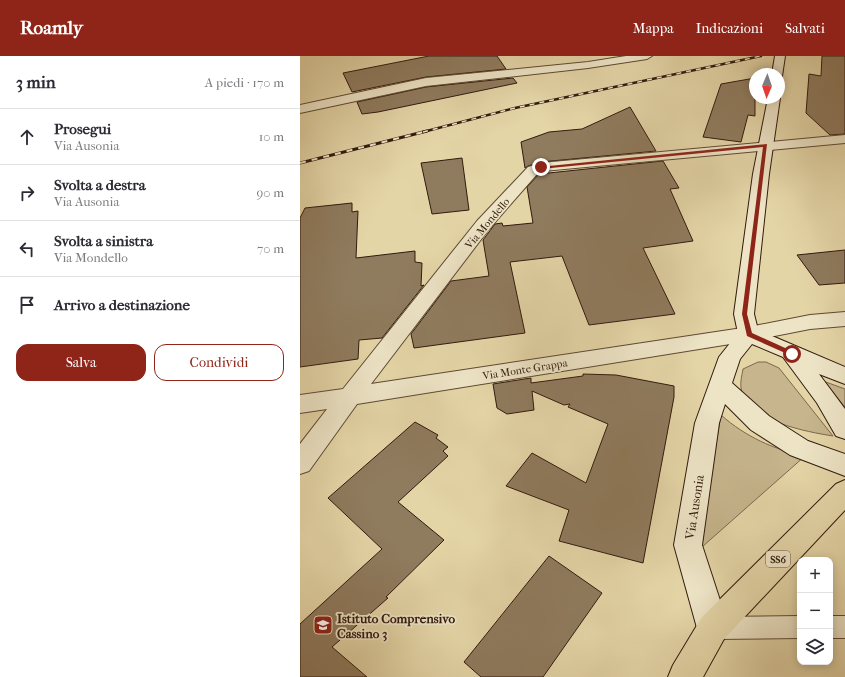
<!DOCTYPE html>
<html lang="it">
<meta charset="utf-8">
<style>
:root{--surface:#fff;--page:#f7f7f7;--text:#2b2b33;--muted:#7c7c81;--line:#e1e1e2;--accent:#8f2418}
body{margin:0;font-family:"IM FELL French Canon",serif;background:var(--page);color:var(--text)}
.controls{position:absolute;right:12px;bottom:12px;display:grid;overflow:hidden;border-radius:8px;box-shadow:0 2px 10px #0003}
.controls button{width:36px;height:36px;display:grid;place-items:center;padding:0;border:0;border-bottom:1px solid var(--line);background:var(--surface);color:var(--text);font:20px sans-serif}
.compass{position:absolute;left:449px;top:12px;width:36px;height:36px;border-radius:50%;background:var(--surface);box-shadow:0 2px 10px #0003;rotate:182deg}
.stop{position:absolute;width:12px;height:12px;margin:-9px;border:3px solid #8f2418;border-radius:50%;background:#fff}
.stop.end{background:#8f2418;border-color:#fff;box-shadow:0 1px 4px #0008}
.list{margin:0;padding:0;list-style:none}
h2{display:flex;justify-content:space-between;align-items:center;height:52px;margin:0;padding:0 16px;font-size:17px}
h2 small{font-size:13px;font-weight:400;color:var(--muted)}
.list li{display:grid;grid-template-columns:26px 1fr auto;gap:12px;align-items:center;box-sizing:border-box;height:56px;padding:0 16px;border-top:1px solid var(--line)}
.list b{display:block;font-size:15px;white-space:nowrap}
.list p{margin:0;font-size:13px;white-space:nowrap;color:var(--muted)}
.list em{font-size:13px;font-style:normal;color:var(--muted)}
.actions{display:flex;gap:8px;padding:12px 16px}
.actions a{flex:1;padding:9px 0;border:1px solid var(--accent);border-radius:12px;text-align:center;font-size:14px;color:var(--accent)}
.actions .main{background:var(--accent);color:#fff}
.icon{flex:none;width:22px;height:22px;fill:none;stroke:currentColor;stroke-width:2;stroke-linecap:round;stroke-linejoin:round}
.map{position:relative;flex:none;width:545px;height:621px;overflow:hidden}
header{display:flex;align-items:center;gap:24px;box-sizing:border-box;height:56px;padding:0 20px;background:var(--accent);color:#fff}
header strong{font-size:19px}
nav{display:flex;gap:22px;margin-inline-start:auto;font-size:14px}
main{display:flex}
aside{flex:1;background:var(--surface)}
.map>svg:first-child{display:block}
.green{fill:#c6b58d;stroke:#7c684e}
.building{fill:#8f7b5e;stroke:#321a0e}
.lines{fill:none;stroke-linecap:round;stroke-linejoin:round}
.lane-casing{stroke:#5e4934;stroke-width:2}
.street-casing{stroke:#5e4934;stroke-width:2}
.secondary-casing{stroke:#321a0e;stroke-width:2}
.primary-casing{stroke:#321a0e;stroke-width:2}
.lane{fill:#ede4c6;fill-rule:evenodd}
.street{fill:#ede4c6;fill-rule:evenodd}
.secondary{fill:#ede4c6;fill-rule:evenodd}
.primary{fill:#e4d5a7;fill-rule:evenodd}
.rail-far1-casing{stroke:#321a0e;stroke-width:2.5}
.rail-casing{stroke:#321a0e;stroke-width:3}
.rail-far1{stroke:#ede4c6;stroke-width:1.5;stroke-dasharray:5;stroke-linecap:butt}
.rail{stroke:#ede4c6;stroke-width:2;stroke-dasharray:6;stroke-linecap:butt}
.route{fill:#8f2418}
.labels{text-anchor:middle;stroke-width:3.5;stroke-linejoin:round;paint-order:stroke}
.shield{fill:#ede4c6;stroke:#6a5745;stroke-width:1}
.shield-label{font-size:10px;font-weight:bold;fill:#321a0e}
.street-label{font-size:11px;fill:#321a0e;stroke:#ede4c6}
.near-street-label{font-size:13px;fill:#321a0e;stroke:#ede4c6}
.near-poi-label{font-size:13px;font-weight:bold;fill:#321a0e;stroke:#ede4c6;text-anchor:start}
</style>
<header>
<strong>Roamly</strong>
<nav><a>Mappa</a><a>Indicazioni</a><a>Salvati</a></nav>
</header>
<main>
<aside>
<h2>3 min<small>A piedi · 170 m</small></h2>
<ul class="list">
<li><svg class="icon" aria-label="ahead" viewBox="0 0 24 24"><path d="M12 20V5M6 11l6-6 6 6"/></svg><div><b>Prosegui</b><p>Via Ausonia</p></div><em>10 m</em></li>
<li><svg class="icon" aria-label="right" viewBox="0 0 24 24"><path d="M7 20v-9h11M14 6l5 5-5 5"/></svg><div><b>Svolta a destra</b><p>Via Ausonia</p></div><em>90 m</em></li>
<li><svg class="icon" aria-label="left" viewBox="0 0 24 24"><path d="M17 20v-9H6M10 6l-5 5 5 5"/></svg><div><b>Svolta a sinistra</b><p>Via Mondello</p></div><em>70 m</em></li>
<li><svg class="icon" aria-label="arrive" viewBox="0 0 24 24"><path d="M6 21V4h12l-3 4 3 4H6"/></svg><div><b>Arrivo a destinazione</b></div></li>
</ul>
<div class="actions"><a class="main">Salva</a><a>Condividi</a></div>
</aside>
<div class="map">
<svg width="545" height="621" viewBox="0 0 545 621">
<rect width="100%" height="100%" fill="#e4d5a7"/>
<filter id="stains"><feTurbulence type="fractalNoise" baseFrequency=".005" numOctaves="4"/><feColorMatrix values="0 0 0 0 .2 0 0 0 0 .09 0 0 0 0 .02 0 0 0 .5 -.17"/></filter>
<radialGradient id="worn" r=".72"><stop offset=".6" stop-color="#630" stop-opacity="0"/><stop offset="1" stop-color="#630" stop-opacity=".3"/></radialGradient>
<g class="green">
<path d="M458 306H466L479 312 533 380C508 376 445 365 441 332 440 326 442 319 443 313Z"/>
<polygon points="523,325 545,333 545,351"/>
<path d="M421 359C446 381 473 393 505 400L402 491 406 447Z"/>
</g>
<g class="building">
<polygon points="129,0 197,0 206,13 126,21 52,36 43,17"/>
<polygon points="522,0 545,0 545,78 530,79 506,57 509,18 521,20"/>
<polygon points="213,22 217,27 78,56 62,58 57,46 126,31"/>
<polygon points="455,22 455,60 448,59 441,86 403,81 421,28"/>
<polygon points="330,51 356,95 241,106 228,110 225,112 221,86 249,76 282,73"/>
<polygon points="162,102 169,154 132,158 121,107"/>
<polygon points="363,105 379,132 370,133 393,185 343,192 375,258 289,269 262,200 210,206 225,277 114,292 111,278 151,225 189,220 183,184 195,168 202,167 203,170 233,167 227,131 239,118"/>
<polygon points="52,147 52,156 58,155 56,202 115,195 115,206 122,207 121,230 124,229 82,282 59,284 58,303 0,311 0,162 5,152"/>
<polygon points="545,194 545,227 519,229 497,199"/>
<polygon points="283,318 316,319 374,330 374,341 343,507 259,485 269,454 206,430 232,397 286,427 308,368 268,351 270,348 264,349 232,335 234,354 207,358 197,352 193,328 231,322 231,327 283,320"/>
<polygon points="115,366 138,379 136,382 148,391 143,395 148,400 98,446 144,484 86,541 88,542 32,591 67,621 0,621 0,568 82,493 28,442"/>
<polygon points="249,500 302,537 243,621 181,621 164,606"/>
</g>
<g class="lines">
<g class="lane-casing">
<g id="lane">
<polygon points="500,560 500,582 414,583 406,580 403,572 406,564 414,561"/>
<rect x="530" y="560" width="15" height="22"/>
</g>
</g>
<g class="street-casing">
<g id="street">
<polygon points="326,0 352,0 347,3 288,12 126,30 0,57 0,49 126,22 288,6"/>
<polygon points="545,79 545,87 243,115 238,117 189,173 71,328 449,271 510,259 545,256 545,270 510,273 449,285 57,348 9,415 0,418 0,388 27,353 0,357 0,339 43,333 177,165 228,111 241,107"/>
</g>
</g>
<g class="secondary-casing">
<g id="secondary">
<polygon points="475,0 485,0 482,20 479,21 479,18 472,18"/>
<polygon points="479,40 480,42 469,118 454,258 458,274 545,311 545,328 519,318 545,353 545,383 536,380 517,347 483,301 452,288 440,303 432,327 469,360 508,385 545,398 545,420 490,399 451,374 425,348 419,367 402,489 429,572 424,583 413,588 402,583 397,572 374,489 395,367 419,301 438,277 434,258 453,118 468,42 479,42"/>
</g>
</g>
<g class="primary-casing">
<polygon id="primary" points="545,424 545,454 424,583 403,621 368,621 373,609 402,561 536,428"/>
</g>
<use href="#lane" class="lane"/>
<use href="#street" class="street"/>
<use href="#secondary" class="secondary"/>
<use href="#primary" class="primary"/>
<g class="rail-far1-casing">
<polyline id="rail-far1" points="123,76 215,52 461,0"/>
</g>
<g class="rail-casing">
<polyline id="rail" points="0,107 127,75"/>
</g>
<use href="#rail-far1" class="rail-far1"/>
<use href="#rail" class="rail"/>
</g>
<polygon class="route" points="467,88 447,258 452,277 494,296 495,298 492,300 447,280 442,258 463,91 241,113 239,111"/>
<defs>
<g id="school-square" transform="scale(1)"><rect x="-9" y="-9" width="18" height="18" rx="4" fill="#8f2418" stroke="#ede4c6"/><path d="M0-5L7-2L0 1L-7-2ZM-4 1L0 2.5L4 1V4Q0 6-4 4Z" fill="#fff"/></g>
</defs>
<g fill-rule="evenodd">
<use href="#school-square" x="23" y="569"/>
</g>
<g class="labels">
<rect class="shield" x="466" y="495" width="24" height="16" rx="3"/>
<g class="shield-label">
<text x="478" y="507">SS6</text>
</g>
<g class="street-label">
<text transform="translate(187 167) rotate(-50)" y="4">Via Mondello</text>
<text transform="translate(225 313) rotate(-9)" y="4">Via Monte Grappa</text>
</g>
<g class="near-street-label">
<text transform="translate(394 451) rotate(-81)" y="5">Via Ausonia</text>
</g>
<g class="near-poi-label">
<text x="37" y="567">Istituto Comprensivo<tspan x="37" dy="15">Cassino 3</tspan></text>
</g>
</g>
<rect width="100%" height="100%" filter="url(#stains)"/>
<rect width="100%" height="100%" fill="url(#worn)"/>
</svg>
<div class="controls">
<button>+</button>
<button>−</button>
<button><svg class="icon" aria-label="layers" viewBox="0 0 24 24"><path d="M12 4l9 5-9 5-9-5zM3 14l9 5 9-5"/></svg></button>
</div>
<svg class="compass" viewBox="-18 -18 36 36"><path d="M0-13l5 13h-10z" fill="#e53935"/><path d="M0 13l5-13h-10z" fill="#7c7c81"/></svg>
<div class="stop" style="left:492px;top:298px"></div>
<div class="stop end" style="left:241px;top:111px"></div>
</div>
</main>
